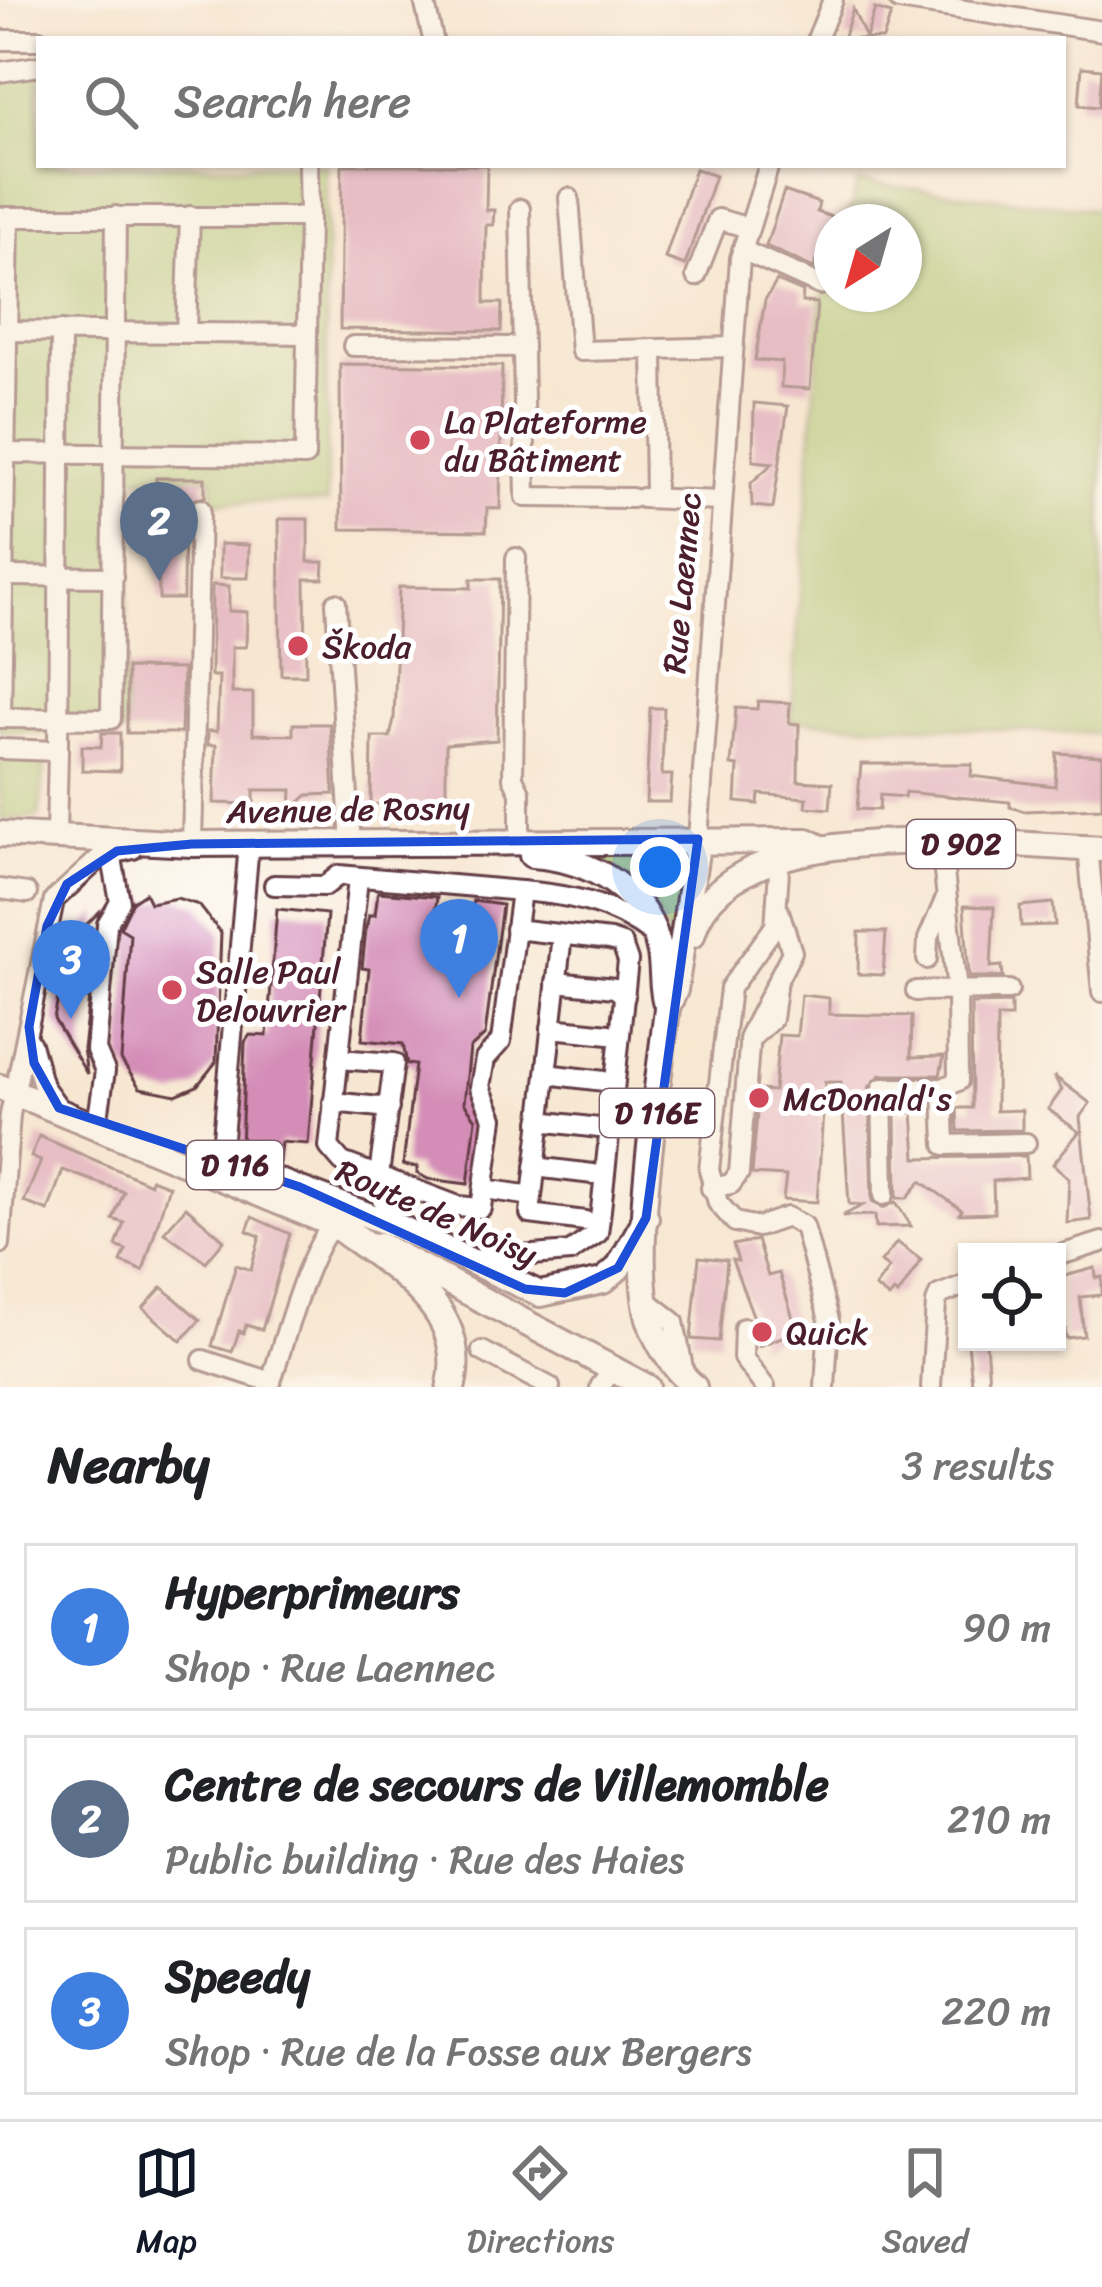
<!DOCTYPE html>
<meta charset="utf-8">
<style>
:root{--surface:#fff;--page:#f2f2f2;--text:#202124;--muted:#757577;--line:#e0e0e0;--accent:#111827}
body{margin:0;font-family:Sriracha,sans-serif;background:var(--page);color:var(--text)}
.controls{position:absolute;right:36px;bottom:36px;display:grid;overflow:hidden;border-radius:0px;box-shadow:0 3px 9px #0004}
.controls button{width:108px;height:108px;display:grid;place-items:center;padding:0;border:0;border-bottom:3px solid var(--line);background:var(--surface);color:var(--text);font:60px sans-serif}
.compass{position:absolute;left:814px;top:204px;width:108px;height:108px;border-radius:50%;background:var(--surface);box-shadow:0 3px 9px #0004;rotate:217deg}
.you{position:absolute;left:660px;top:867px;width:42px;height:42px;margin:-30px;border:9px solid #fff;border-radius:50%;background:#1a73e8;box-shadow:0 0 0 18px #1a73e833}
.badge{display:grid;place-items:center;width:78px;height:78px;border-radius:50%;background:var(--accent);color:#fff;font-size:39px;font-weight:700}
.pin{position:absolute;translate:-50% -99px;filter:drop-shadow(0 3px 6px #0008)}
.pin::after{content:'';position:absolute;top:63px;width:42px;height:36px;background:inherit;clip-path:polygon(0 0,100% 0,50% 100%)}
.list{margin:0;padding:0;list-style:none}
h2{display:flex;justify-content:space-between;align-items:center;height:156px;margin:0;padding:0 48px;font-size:51px}
h2 small{font-size:39px;font-weight:400;color:var(--muted)}
.list li{display:grid;grid-template-columns:78px 1fr auto;gap:36px;align-items:center;box-sizing:border-box;height:168px;margin:0 24px 24px;padding:0 24px;border:3px solid var(--line);border-radius:0px}
.list b{display:block;font-size:45px;white-space:nowrap}
.list p{margin:0;font-size:39px;white-space:nowrap;color:var(--muted)}
.list em{font-size:39px;font-style:normal;color:var(--muted)}
.icon{flex:none;width:66px;height:66px;fill:none;stroke:currentColor;stroke-width:2;stroke-linecap:round;stroke-linejoin:round}
.map{position:relative;flex:none;width:1102px;height:1387px;overflow:hidden}
.search{position:absolute;background:var(--surface);box-shadow:0 3px 9px #0004;left:36px;right:36px;top:36px;height:132px;display:flex;align-items:center;gap:30px;box-sizing:border-box;padding:0 42px;border-radius:0px;color:var(--muted);font-size:45px}
.sheet{height:732px;background:var(--surface)}
nav{display:flex;justify-content:space-around;align-items:center;box-sizing:border-box;height:168px;border-top:3px solid var(--line);background:var(--surface);font-size:33px;color:var(--muted)}
nav a{display:grid;justify-items:center;gap:6px}
nav .on{color:var(--accent)}
.map>svg:first-child{display:block}
.green{fill:#a2c26a;stroke:#76704a;stroke-width:3}
.building{fill:#d48db7}
.lines{fill:none;stroke-linecap:round;stroke-linejoin:round}
.minor-casing{stroke:#643d44;stroke-width:24}
.major-casing{stroke:#643d44;stroke-width:30}
.highway-casing{stroke:#643d44;stroke-width:33}
.minor{stroke:#fff;stroke-width:18}
.major{stroke:#fff;stroke-width:24}
.highway{stroke:#fff;stroke-width:27}
.marked{fill:none;stroke:#1d4ed8;stroke-width:9;stroke-linejoin:round}
.poi-dot{fill:#d1495b;stroke:#fff;stroke-width:4.5}
.labels{text-anchor:middle;stroke-width:10;stroke-linejoin:round;paint-order:stroke}
.shield{fill:#fff;stroke:#80626b;stroke-width:3}
.shield-label{font-size:30px;font-weight:bold;fill:#4a1f2b}
.poi-label{font-size:33px;fill:#4a1f2b;stroke:#fff;text-anchor:start}
.street-label{font-size:33px;fill:#4a1f2b;stroke:#fff}
</style>
<div class="map">
<svg width="1102" height="1387" viewBox="0 0 1102 1387">
<rect width="100%" height="100%" fill="#fff"/>
<filter id="ink" filterUnits="userSpaceOnUse"><feTurbulence type="fractalNoise" baseFrequency=".00833" numOctaves="2"/><feDisplacementMap in="SourceGraphic" scale="24" xChannelSelector="R" yChannelSelector="G"/><feConvolveMatrix kernelMatrix="1 2 1 2 8 2 1 2 1" color-interpolation-filters="sRGB"/></filter>
<filter id="wash" filterUnits="userSpaceOnUse"><feTurbulence type="fractalNoise" baseFrequency=".004" numOctaves="4" result="noise"/><feDisplacementMap in="SourceGraphic" scale="48" xChannelSelector="R" yChannelSelector="G"/><feGaussianBlur stdDeviation="2.7" result="paint"/><feColorMatrix in="noise" values="0 0 0 0 0 0 0 0 0 0 0 0 0 0 0 0 0 1.4 0 .05"/><feComposite in="paint" operator="in"/></filter>
<g filter="url(#wash)">
<rect width="100%" height="100%" fill="#f7e7d2"/>
<g class="green">
<polygon points="0,66 39,66 39,165 326,165 327,503 212,502 212,478 129,478 125,733 0,732"/>
<polygon points="858,182 1102,210 1102,734 791,721 821,302 832,266 832,294 904,294 904,222 846,222"/>
<polygon points="0,756 36,758 45,766 39,817 0,820"/>
<polygon points="691,849 674,946 645,892 594,854"/>
</g>
<g id="blocks">
<g class="building">
<polygon points="853,9 866,38 875,9 891,14 883,39 843,39"/>
<polygon points="1082,67 1102,69 1099,107 1079,105"/>
<polygon points="342,165 487,165 486,210 494,210 493,225 486,225 485,303 502,303 501,331 340,329"/>
<polygon points="695,169 715,176 685,265 665,258"/>
<polygon points="784,191 819,203 817,212 832,217 828,264 816,260 814,268 766,246"/>
<polygon points="777,281 803,292 802,302 817,303 810,389 781,387 782,362 755,360 765,300"/>
<polygon points="340,364 502,366 500,509 487,508 486,531 341,529"/>
<polygon points="754,403 788,406 773,508 752,506 751,483 773,463 753,461"/>
<polygon points="156,478 205,478 205,497 184,503 183,599 159,599"/>
<polygon points="279,519 308,519 308,562 324,562 323,579 305,579 306,675 281,675"/>
<polygon points="220,544 249,545 248,578 220,578"/>
<polygon points="471,579 500,579 497,740 446,744 446,806 371,804 372,737 390,737 394,719 399,587 471,588"/>
<polygon points="212,585 229,586 229,611 247,612 246,647 232,647 232,693 253,693 253,734 293,735 293,724 330,724 334,794 308,795 291,810 292,790 254,790 254,804 214,803 216,745 208,745 208,731 217,731 219,676 211,676"/>
<polygon points="127,668 183,669 181,733 127,733"/>
<polygon points="758,701 790,703 789,723 799,724 798,781 832,783 830,809 806,807 807,798 759,794 758,804 736,802 738,766 731,765 736,708 757,709"/>
<polygon points="650,708 664,708 662,775 672,775 670,802 646,802"/>
<polygon points="102,733 120,733 120,771 82,770 82,746 101,747"/>
<polygon points="1057,753 1102,756 1102,808 1024,811 1010,807 1010,802 905,792 904,797 880,795 879,810 857,809 861,764 972,764 971,776 1055,786"/>
<polygon points="378,892 437,897 431,943 443,949 463,951 473,901 502,905 485,1035 470,1048 464,1103 476,1119 468,1184 428,1179 417,1173 417,1167 403,1165 415,1065 407,1064 403,1044 362,1040 369,969 362,968 366,929 369,915 375,915"/>
<polygon points="145,893 150,903 177,898 199,905 221,933 216,1062 197,1086 176,1095 140,1088 121,1060 130,934 120,928 133,901"/>
<polygon points="1053,903 1055,925 1021,926 1020,906"/>
<polygon points="964,906 994,907 991,967 1002,966 1003,977 969,977"/>
<polygon points="277,909 327,914 308,1144 281,1142 279,1162 241,1149 245,1042 250,1035 267,1036"/>
<polygon points="99,912 83,1049 87,1074 54,1019 69,942"/>
<polygon points="859,932 886,932 883,975 858,974"/>
<polygon points="801,995 829,998 829,1014 912,1016 911,1057 944,1056 940,1075 881,1075 869,1087 872,1201 883,1208 896,1202 911,1226 876,1227 875,1215 842,1216 863,1205 849,1204 841,1082 825,1082 817,1202 783,1200 786,1176 752,1174 759,1090 774,1091 779,1035 797,1036"/>
<polygon points="1011,1003 1011,1017 997,1017 996,1111 1022,1110 1022,1130 958,1131 957,1108 972,1108 971,1004"/>
<polygon points="1054,1076 1090,1103 1080,1117 1091,1220 1067,1223 1069,1178 1053,1164 1079,1132 1048,1109 1062,1090"/>
<polygon points="913,1112 916,1158 1026,1156 1027,1178 993,1181 994,1213 959,1214 962,1210 921,1181 907,1198 897,1198 896,1113"/>
<polygon points="39,1136 150,1184 151,1179 169,1186 143,1271 121,1262 126,1250 116,1246 124,1223 113,1219 124,1192 63,1170 48,1211 24,1202 41,1161 31,1157"/>
<polygon points="186,1207 224,1240 206,1262 164,1232"/>
<polygon points="252,1217 290,1234 262,1330 246,1325 244,1333 239,1331 232,1352 212,1346 236,1265 251,1270 260,1236 247,1231"/>
<polygon points="757,1240 768,1276 779,1273 797,1331 759,1346 756,1323 732,1260 738,1261 733,1245"/>
<polygon points="897,1242 921,1260 898,1295 894,1292 889,1298 875,1287 889,1268 881,1262"/>
<polygon points="699,1257 727,1260 719,1341 691,1339"/>
<polygon points="1095,1268 1096,1278 1102,1277 1102,1295 1080,1297 1084,1336 1066,1338 1061,1277"/>
<polygon points="162,1287 200,1320 181,1341 143,1308"/>
<polygon points="968,1342 986,1342 989,1383 972,1384"/>
</g>
</g>
</g>
<g filter="url(#ink)">
<use href="#blocks" fill-opacity="0" stroke="#643d44" stroke-width="3"/>
<g class="lines">
<g class="minor-casing">
<g id="minor">
<polyline points="424,0 433,39"/>
<polyline points="899,0 1102,31"/>
<polyline points="817,39 833,0"/>
<polyline points="0,40 39,40"/>
<polyline points="0,72 39,66"/>
<polyline points="308,165 309,217"/>
<polyline points="569,198 581,351 733,347"/>
<polyline points="520,209 526,497 632,498"/>
<polyline points="0,217 309,217 305,456 0,453"/>
<polyline points="742,250 820,285"/>
<polyline points="696,276 718,219 749,228"/>
<polyline points="0,331 307,334"/>
<polyline points="186,332 190,216"/>
<polyline points="353,346 523,347"/>
<polyline points="653,349 655,498"/>
<polyline points="642,498 721,501"/>
<polyline points="516,558 513,778 520,792 520,842"/>
<polyline points="4,576 113,577"/>
<polyline points="336,603 351,845"/>
<polyline points="0,718 111,719 116,216"/>
<polyline points="1,718 9,217"/>
<polyline points="0,749 58,751 56,834"/>
<polyline points="58,751 61,331"/>
<polyline points="698,839 740,258 769,165"/>
<polyline points="184,845 192,844 200,509"/>
<polyline points="1088,848 1102,992"/>
<polyline points="780,857 775,926 730,988 709,1170 718,1203 735,1222 758,1227 787,1217 804,1226 829,1320 825,1387"/>
<polyline points="274,885 325,886 339,875 521,891 501,1041 485,1059 480,1087 493,1118 481,1208 458,1206 342,1162 329,1147 358,879"/>
<polyline points="0,889 27,893"/>
<path d="M521 891C571 895 612 903 652 934"/>
<polyline points="562,935 530,1214 585,1221"/>
<polyline points="927,959 928,939 945,900"/>
<polyline points="556,982 615,988 625,996"/>
<polyline points="916,991 1009,990"/>
<polyline points="551,1028 609,1034"/>
<polyline points="749,1040 772,1019 776,988"/>
<polyline points="31,1044 43,1086 59,1108"/>
<polyline points="338,1059 394,1063 377,1190 397,1226"/>
<polyline points="546,1074 604,1081"/>
<polyline points="943,1088 945,1145 1026,1143"/>
<polyline points="333,1102 389,1108"/>
<polyline points="540,1121 599,1128"/>
<polyline points="97,1124 105,1071 96,1050 107,924 120,902 111,853"/>
<polyline points="221,1160 249,844"/>
<polyline points="535,1167 593,1174"/>
<polyline points="711,1188 731,1184 739,1173 750,1034 792,952 779,911"/>
<polyline points="484,1189 532,1196"/>
<polyline points="884,1195 882,1088 943,1088 958,1081 957,991 941,844"/>
<polyline points="0,1244 10,1115 54,900 102,856 133,849"/>
<polyline points="1057,1256 1102,1242"/>
<polyline points="470,1260 570,1252 598,1233 601,1210 628,961 622,944 610,940 515,929"/>
<polyline points="646,1300 674,1322 684,1373"/>
<polyline points="744,1328 743,1358 765,1387"/>
<polyline points="482,1351 550,1387"/>
<polyline points="203,1360 271,1382"/>
<path d="M269 1387C283 1348 309 1237 342 1217"/>
<polyline points="600,1387 614,1366"/>
<polyline points="931,1387 936,1303 939,1295 967,1284"/>
</g>
</g>
<g class="major-casing">
<g id="major">
<polyline points="0,834 192,844 807,841 819,847"/>
<path d="M532 855C590 859 648 890 660 953 663 969 661 984 665 1000"/>
<path d="M692 935C725 808 1002 846 1102 849"/>
<polyline points="0,1087 347,1230"/>
<polyline points="226,1162 397,1226 540,1294 603,1281 618,1268 646,1218"/>
<polyline points="379,1245 647,1387"/>
<path d="M694 1387C673 1367 657 1346 649 1318 630 1248 659 1085 667 1008L675 990 698 839"/>
</g>
</g>
<g class="highway-casing">
<path id="highway" d="M333 1222C388 1264 471 1306 451 1387"/>
</g>
<use href="#minor" class="minor"/>
<use href="#major" class="major"/>
<use href="#highway" class="highway"/>
</g>
</g>
<path d="M0 0H1102V1387H0ZM698 839 646 1218 618 1268 565 1293 525 1289 300 1187 59 1108 34 1063 29 1027 47 926 67 884 117 851 192 844Z" fill="#f7e7d2" fill-opacity=".55" fill-rule="evenodd"/>
<path class="marked" d="M698 839 646 1218 618 1268 565 1293 525 1289 300 1187 59 1108 34 1063 29 1027 47 926 67 884 117 851 192 844Z"/>
<g class="poi-dot">
<circle cx="420" cy="440" r="12"/>
<circle cx="298" cy="646" r="12"/>
<circle cx="172" cy="990" r="12"/>
<circle cx="759" cy="1098" r="12"/>
<circle cx="762" cy="1332" r="12"/>
</g>
<g class="labels">
<g class="shield">
<rect x="907" y="820" width="108" height="48" rx="9"/>
<rect x="600" y="1089" width="114" height="48" rx="9"/>
<rect x="187" y="1141" width="96" height="48" rx="9"/>
</g>
<g class="shield-label">
<text x="961" y="854">D 902</text>
<text x="657" y="1123">D 116E</text>
<text x="235" y="1175">D 116</text>
</g>
<g class="poi-label">
<text x="444" y="433">La Plateforme<tspan x="444" dy="38">du Bâtiment</tspan></text>
<text x="322" y="658">Škoda</text>
<text x="196" y="983">Salle Paul<tspan x="196" dy="38">Delouvrier</tspan></text>
<text x="783" y="1110">McDonald's</text>
<text x="786" y="1344">Quick</text>
</g>
<g class="street-label">
<text transform="translate(681 583) rotate(-85)" y="12">Rue Laennec</text>
<text transform="translate(348 809) rotate(-1)" y="12">Avenue de Rosny</text>
<text transform="translate(437 1212) rotate(24)" y="12">Route de Noisy</text>
</g>
</g>
</svg>
<div class="controls">
<button><svg class="icon" aria-label="locate" viewBox="0 0 24 24"><circle cx="12" cy="12" r="6"/><path d="M12 2v4M12 18v4M2 12h4M18 12h4"/></svg></button>
</div>
<svg class="compass" viewBox="-18 -18 36 36"><path d="M0-13l5 13h-10z" fill="#e53935"/><path d="M0 13l5-13h-10z" fill="#757577"/></svg>
<div class="you"></div>
<div class="pin badge" style="left:459px;top:998px;background:#3f7fe0">1</div>
<div class="pin badge" style="left:159px;top:581px;background:#5c6f8a">2</div>
<div class="pin badge" style="left:71px;top:1019px;background:#3f7fe0">3</div>
<div class="search"><svg class="icon" aria-label="search" viewBox="0 0 24 24"><circle cx="10" cy="10" r="6"/><path d="M15 15l6 6"/></svg>Search here</div>
</div>
<section class="sheet">
<h2>Nearby<small>3 results</small></h2>
<ul class="list">
<li><span class="badge" style="background:#3f7fe0">1</span><div><b>Hyperprimeurs</b><p>Shop · Rue Laennec</p></div><em>90 m</em></li>
<li><span class="badge" style="background:#5c6f8a">2</span><div><b>Centre de secours de Villemomble</b><p>Public building · Rue des Haies</p></div><em>210 m</em></li>
<li><span class="badge" style="background:#3f7fe0">3</span><div><b>Speedy</b><p>Shop · Rue de la Fosse aux Bergers</p></div><em>220 m</em></li>
</ul>
</section>
<nav>
<a class="on"><svg class="icon" aria-label="map" viewBox="0 0 24 24"><path d="M3 6l6-2 6 2 6-2v14l-6 2-6-2-6 2zM9 4v14M15 6v14"/></svg>Map</a>
<a><svg class="icon" aria-label="directions" viewBox="0 0 24 24"><path d="M12 3l9 9-9 9-9-9zM9 14v-3h6M13 9l2 2-2 2"/></svg>Directions</a>
<a><svg class="icon" aria-label="saved" viewBox="0 0 24 24"><path d="M7 4h10v16l-5-4-5 4z"/></svg>Saved</a>
</nav>
